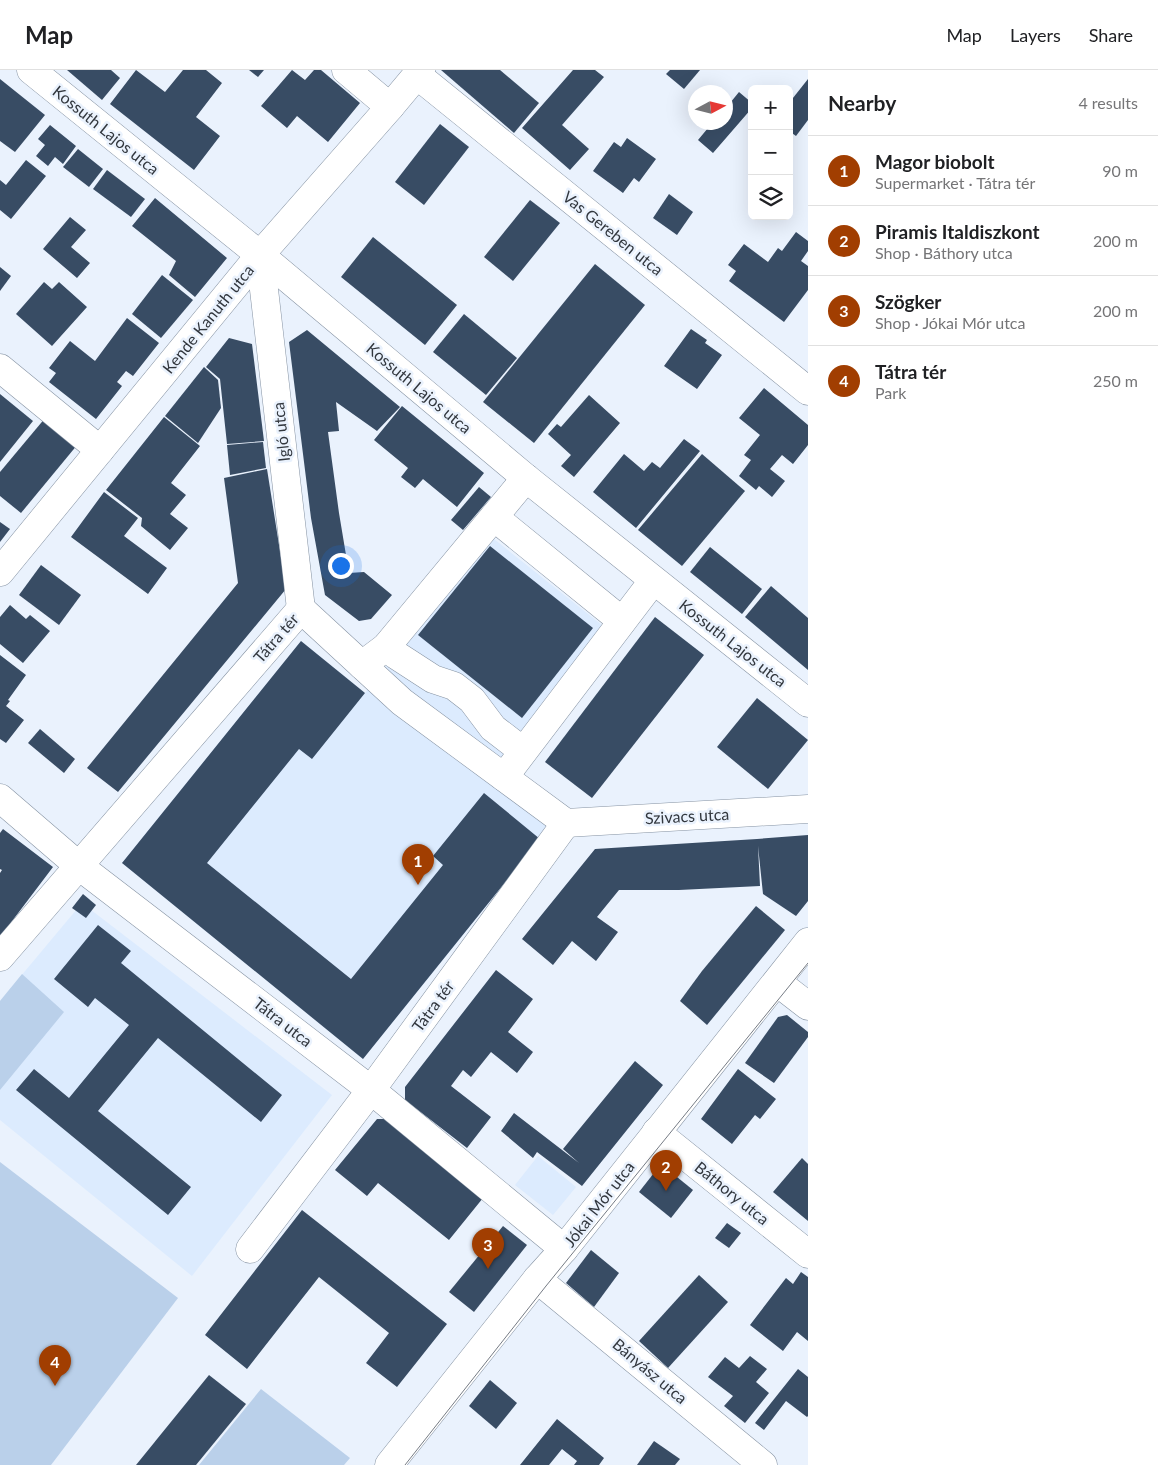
<!DOCTYPE html>
<meta charset="utf-8">
<style>
:root{--surface:#fff;--page:#f6f6f6;--text:#202124;--muted:#757577;--line:#e0e0e0;--accent:#a13e01}
body{margin:0;font-family:Lato,sans-serif;background:var(--page);color:var(--text)}
.controls{position:absolute;right:15px;top:15px;display:grid;overflow:hidden;border-radius:8px;box-shadow:0 5px 20px #0002}
.controls button{width:45px;height:45px;display:grid;place-items:center;padding:0;border:0;border-bottom:1px solid var(--line);background:var(--surface);color:var(--text);font:25px sans-serif}
.compass{position:absolute;left:688px;top:15px;width:45px;height:45px;border-radius:50%;background:var(--surface);box-shadow:0 5px 20px #0002;rotate:83deg}
.you{position:absolute;left:340px;top:495px;width:18px;height:18px;margin:-12px;border:4px solid #fff;border-radius:50%;background:#1a73e8;box-shadow:0 0 0 8px #1a73e833}
.badge{display:grid;place-items:center;width:32px;height:32px;border-radius:50%;background:var(--accent);color:#fff;font-size:16px;font-weight:700}
.pin{position:absolute;translate:-50% -41px;filter:drop-shadow(0 1px 2px #0008)}
.pin::after{content:'';position:absolute;top:26px;width:18px;height:15px;background:inherit;clip-path:polygon(0 0,100% 0,50% 100%)}
.list{margin:0;padding:0;list-style:none}
h2{display:flex;justify-content:space-between;align-items:center;height:65px;margin:0;padding:0 20px;font-size:21px}
h2 small{font-size:16px;font-weight:400;color:var(--muted)}
.list li{display:grid;grid-template-columns:32px 1fr auto;gap:15px;align-items:center;box-sizing:border-box;height:70px;padding:0 20px;border-top:1px solid var(--line)}
.list b{display:block;font-size:19px;white-space:nowrap}
.list p{margin:0;font-size:16px;white-space:nowrap;color:var(--muted)}
.list em{font-size:16px;font-style:normal;color:var(--muted)}
.icon{flex:none;width:28px;height:28px;fill:none;stroke:currentColor;stroke-width:2;stroke-linecap:round;stroke-linejoin:round}
.map{position:relative;flex:none;width:808px;height:1395px;overflow:hidden}
header{display:flex;align-items:center;gap:30px;box-sizing:border-box;height:70px;padding:0 25px;background:var(--surface);border-bottom:1px solid var(--line)}
header strong{font-size:24px}
nav{display:flex;gap:28px;margin-inline-start:auto;font-size:18px}
main{display:flex}
aside{flex:1;background:var(--surface)}
.map>svg:first-child{display:block}
.built{fill:#dcebfe}
.green{fill:#bad0ea}
.building{fill:#384c64}
.lines{fill:none;stroke-linecap:round;stroke-linejoin:round}
.minor-casing{stroke:#8693a3;stroke-width:29}
.minor{stroke:#fff;stroke-width:28}
.tram{stroke:#767c85;stroke-width:1}
.labels{text-anchor:middle;stroke-width:5;stroke-linejoin:round;paint-order:stroke}
.street-label{font-size:16px;fill:#32373e;stroke:#eaf2fd}
</style>
<header>
<strong>Map</strong>
<nav><a>Map</a><a>Layers</a><a>Share</a></nav>
</header>
<main>
<div class="map">
<svg width="808" height="1395" viewBox="0 0 808 1395">
<rect width="100%" height="100%" fill="#eaf2fd"/>
<g class="built">
<polygon points="489,465 607,559 493,701 555,751 363,989 122,793 301,571 365,623"/>
<polygon points="82,833 332,1025 192,1206 0,1050 0,931"/>
<polygon points="538,1086 576,1117 553,1145 515,1115"/>
</g>
<g class="green">
<polygon points="22,904 64,942 0,1020 0,931"/>
<polygon points="0,1092 178,1228 51,1395 0,1395"/>
<polygon points="261,1319 350,1388 344,1395 199,1395"/>
</g>
<g class="building">
<polygon points="67,0 111,0 120,8 102,30"/>
<polygon points="136,0 165,22 183,0 206,0 222,13 196,47 220,66 194,100 110,34"/>
<polygon points="249,0 264,0 258,7"/>
<polygon points="292,0 305,10 314,0 321,0 360,33 328,72 297,46 287,58 261,36"/>
<polygon points="441,0 500,0 539,33 514,63"/>
<polygon points="573,0 595,0 604,7 562,55 589,79 570,100 522,58"/>
<polygon points="670,0 700,0 684,19 666,4"/>
<polygon points="0,9 45,45 15,82 0,71"/>
<polygon points="808,9 808,50 796,66 789,61 789,33"/>
<polygon points="739,22 752,33 752,38 713,83 698,70 713,52 726,52 726,38"/>
<polygon points="440,54 469,77 424,135 395,112"/>
<polygon points="50,55 76,76 63,94 55,87 48,96 36,86 45,75 38,69"/>
<polygon points="627,68 656,89 639,112 634,108 623,123 593,101 614,72 621,77"/>
<polygon points="78,79 103,99 89,117 63,97"/>
<polygon points="26,90 46,106 11,149 0,140 0,110 6,115"/>
<polygon points="107,100 145,129 131,147 93,119"/>
<polygon points="669,124 693,142 677,165 653,148"/>
<polygon points="155,128 227,188 195,227 169,205 176,191 132,156"/>
<polygon points="530,130 560,153 513,211 484,187"/>
<polygon points="70,147 86,160 71,177 90,193 77,208 43,179"/>
<polygon points="796,162 808,171 808,181 801,191 808,196 808,220 784,252 729,211 736,201 728,195 744,174 768,192 778,178 782,181"/>
<polygon points="373,167 457,235 425,275 341,207"/>
<polygon points="595,194 645,235 534,373 483,332"/>
<polygon points="0,197 11,206 0,221"/>
<polygon points="162,205 193,230 161,268 132,244"/>
<polygon points="44,212 52,219 59,212 87,237 52,276 16,244"/>
<polygon points="464,244 517,288 486,325 433,282"/>
<polygon points="127,248 159,273 133,306 126,301 117,312 122,316 96,349 49,312 56,303 49,298 70,271 95,291"/>
<polygon points="691,259 707,270 705,273 722,285 697,319 664,296"/>
<polygon points="307,260 400,337 377,361 336,332 339,361 328,362 339,443 349,503 364,502 392,525 371,549 359,551 325,525 311,448 289,272"/>
<polygon points="229,268 252,274 264,371 227,374 220,309 206,297"/>
<polygon points="204,297 218,310 221,338 198,373 165,346"/>
<polygon points="764,318 808,355 808,375 793,394 782,385 770,399 785,411 772,427 759,416 756,420 739,406 751,390 744,385 760,365 739,348"/>
<polygon points="0,324 33,351 0,392"/>
<polygon points="589,325 620,353 574,407 561,396 571,385 548,364 557,354 561,357"/>
<polygon points="402,336 484,403 457,437 423,409 415,418 401,407 408,398 374,370"/>
<polygon points="46,347 78,374 21,443 0,426 0,402"/>
<polygon points="164,347 200,376 171,413 186,425 170,444 188,458 170,480 141,456 142,448 106,420"/>
<polygon points="684,369 700,381 636,458 593,422 624,384 644,401 652,392 660,398"/>
<polygon points="263,372 266,398 230,405 227,375"/>
<polygon points="702,384 745,421 682,496 638,460"/>
<polygon points="267,399 286,519 118,722 87,698 238,513 224,408"/>
<polygon points="479,417 491,427 463,460 451,450"/>
<polygon points="104,422 138,448 124,466 167,498 148,524 71,467"/>
<polygon points="0,452 10,459 0,472"/>
<polygon points="490,476 593,558 522,648 418,565"/>
<polygon points="710,477 762,519 742,544 690,502"/>
<polygon points="41,495 81,525 59,555 19,525"/>
<polygon points="771,516 808,548 808,600 745,547"/>
<polygon points="10,535 26,549 30,545 50,561 23,593 0,574 0,547"/>
<polygon points="655,547 704,585 592,728 545,692"/>
<polygon points="301,571 365,623 312,689 299,679 207,793 351,909 443,795 433,786 484,723 540,769 363,989 122,793"/>
<polygon points="0,585 26,605 8,630 10,631 6,636 24,650 6,673 0,669"/>
<polygon points="757,628 808,670 768,719 717,677"/>
<polygon points="40,659 75,689 64,703 28,673"/>
<polygon points="3,759 53,797 0,867 0,803 2,800 0,799 0,763"/>
<polygon points="808,765 808,831 796,846 763,824 758,776 760,816 679,820 619,820 597,847 618,862 596,891 572,871 553,895 522,869 595,779 757,769"/>
<polygon points="83,824 96,835 86,848 72,838"/>
<polygon points="756,836 785,860 707,955 680,931 702,901"/>
<polygon points="98,855 131,881 121,893 282,1025 261,1052 158,968 98,1041 191,1117 168,1145 16,1020 34,999 69,1028 129,955 95,928 88,937 54,909"/>
<polygon points="496,900 533,929 508,962 533,982 517,1003 491,982 471,1007 463,1000 451,1016 491,1047 467,1078 405,1030 405,1017"/>
<polygon points="787,945 808,962 808,967 774,1013 745,993 778,947"/>
<polygon points="635,991 663,1015 582,1116 537,1082 533,1088 501,1061 514,1043 579,1093 563,1079"/>
<polygon points="738,999 776,1029 760,1049 755,1045 732,1074 701,1049"/>
<polygon points="377,1049 386,1049 483,1128 449,1170 378,1113 367,1126 335,1100"/>
<polygon points="802,1088 808,1094 808,1151 773,1122"/>
<polygon points="661,1094 693,1120 671,1148 639,1122"/>
<polygon points="302,1140 447,1254 397,1317 366,1293 389,1263 319,1207 247,1299 205,1265"/>
<polygon points="727,1153 741,1163 729,1178 715,1168"/>
<polygon points="503,1156 527,1175 474,1242 449,1222"/>
<polygon points="591,1180 619,1203 594,1237 566,1213"/>
<polygon points="801,1202 808,1207 808,1271 797,1262 783,1281 750,1255 786,1208 793,1214"/>
<polygon points="699,1205 728,1232 668,1298 639,1271"/>
<polygon points="750,1286 767,1299 756,1312 769,1323 745,1353 724,1336 733,1326 708,1307 725,1287 739,1298"/>
<polygon points="798,1299 808,1307 808,1346 807,1347 786,1331 764,1360 755,1353"/>
<polygon points="209,1305 246,1334 196,1395 136,1395"/>
<polygon points="490,1310 517,1333 496,1359 469,1336"/>
<polygon points="557,1349 604,1388 599,1395 574,1395 577,1391 562,1379 549,1395 520,1395"/>
<polygon points="654,1371 680,1389 675,1395 637,1395"/>
</g>
<g class="lines">
<g class="minor-casing">
<g id="minor">
<polyline points="31,0 260,185 526,408 808,633"/>
<polyline points="346,0 390,37"/>
<polyline points="417,5 808,321"/>
<polyline points="260,185 301,539"/>
<polyline points="0,298 100,380"/>
<polyline points="494,447 622,551"/>
<polyline points="0,502 260,185 390,37 421,0"/>
<polyline points="301,539 402,632 566,753"/>
<polyline points="386,577 396,585 433,609 454,616 472,630 493,658 523,681"/>
<polyline points="362,595 386,577 526,408"/>
<polyline points="504,707 653,511"/>
<polyline points="0,728 79,796 371,1020 564,1179"/>
<polyline points="566,753 808,739"/>
<polyline points="0,887 301,539"/>
<polyline points="777,912 808,936"/>
<polyline points="656,1062 808,1184"/>
<polyline points="250,1179 371,1020 566,753"/>
<polyline points="537,1209 763,1395"/>
<polyline points="389,1395 537,1209 564,1179 808,872"/>
</g>
</g>
<use href="#minor" class="minor"/>
<polyline class="tram" points="405,1395 546,1216 808,893"/>
</g>
<g class="labels">
<g class="street-label">
<text transform="translate(106 60) rotate(39)" y="6">Kossuth Lajos utca</text>
<text transform="translate(613 163) rotate(39)" y="6">Vas Gereben utca</text>
<text transform="translate(208 249) rotate(-51)" y="6">Kende Kanuth utca</text>
<text transform="translate(419 318) rotate(40)" y="6">Kossuth Lajos utca</text>
<text transform="translate(281 362) rotate(-96)" y="6">Igló utca</text>
<text transform="translate(276 568) rotate(-49)" y="6">Tátra tér</text>
<text transform="translate(733 573) rotate(38)" y="6">Kossuth Lajos utca</text>
<text transform="translate(687 746) rotate(-3)" y="6">Szivacs utca</text>
<text transform="translate(433 936) rotate(-54)" y="6">Tátra tér</text>
<text transform="translate(283 952) rotate(38)" y="6">Tátra utca</text>
<text transform="translate(732 1123) rotate(39)" y="6">Báthory utca</text>
<text transform="translate(599 1134) rotate(-52)" y="6">Jókai Mór utca</text>
<text transform="translate(650 1301) rotate(40)" y="6">Bányász utca</text>
</g>
</g>
</svg>
<div class="controls">
<button>+</button>
<button>−</button>
<button><svg class="icon" aria-label="layers" viewBox="0 0 24 24"><path d="M12 4l9 5-9 5-9-5zM3 14l9 5 9-5"/></svg></button>
</div>
<svg class="compass" viewBox="-18 -18 36 36"><path d="M0-13l5 13h-10z" fill="#e53935"/><path d="M0 13l5-13h-10z" fill="#757577"/></svg>
<div class="you"></div>
<div class="pin badge" style="left:418px;top:815px">1</div>
<div class="pin badge" style="left:666px;top:1121px">2</div>
<div class="pin badge" style="left:488px;top:1199px">3</div>
<div class="pin badge" style="left:55px;top:1316px">4</div>
</div>
<aside>
<h2>Nearby<small>4 results</small></h2>
<ul class="list">
<li><span class="badge">1</span><div><b>Magor biobolt</b><p>Supermarket · Tátra tér</p></div><em>90 m</em></li>
<li><span class="badge">2</span><div><b>Piramis Italdiszkont</b><p>Shop · Báthory utca</p></div><em>200 m</em></li>
<li><span class="badge">3</span><div><b>Szögker</b><p>Shop · Jókai Mór utca</p></div><em>200 m</em></li>
<li><span class="badge">4</span><div><b>Tátra tér</b><p>Park</p></div><em>250 m</em></li>
</ul>
</aside>
</main>
